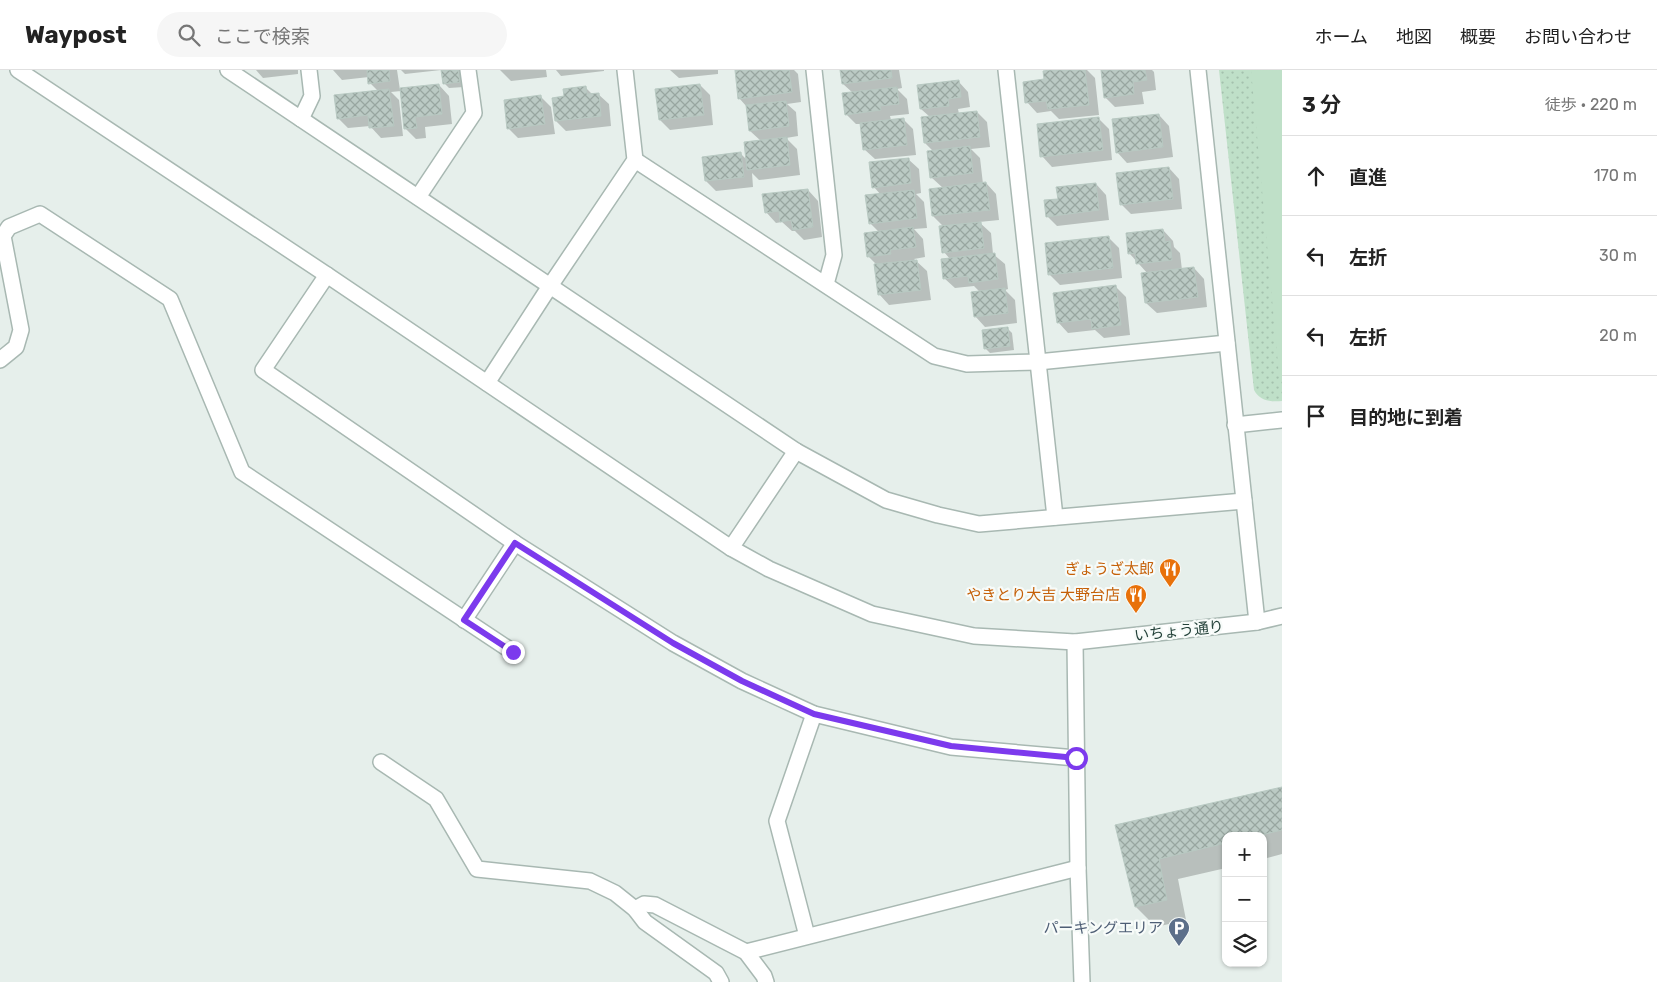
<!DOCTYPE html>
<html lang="ja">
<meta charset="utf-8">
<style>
:root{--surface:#fff;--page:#f6f6f6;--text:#222;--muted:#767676;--line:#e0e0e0}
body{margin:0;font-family:Rubik,"Noto Sans JP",sans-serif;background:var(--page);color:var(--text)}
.controls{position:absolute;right:15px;bottom:15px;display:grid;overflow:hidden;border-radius:10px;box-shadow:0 1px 4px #0004}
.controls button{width:45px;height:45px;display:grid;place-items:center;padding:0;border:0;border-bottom:1px solid var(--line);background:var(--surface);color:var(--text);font:25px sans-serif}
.stop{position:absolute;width:15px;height:15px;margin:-11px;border:4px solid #7c3aed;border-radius:50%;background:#fff}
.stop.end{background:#7c3aed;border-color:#fff;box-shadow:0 1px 5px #0008}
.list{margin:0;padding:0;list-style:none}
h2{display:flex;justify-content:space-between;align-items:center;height:65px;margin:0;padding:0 20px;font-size:21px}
h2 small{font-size:16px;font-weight:400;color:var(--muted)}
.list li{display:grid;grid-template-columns:32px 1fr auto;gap:15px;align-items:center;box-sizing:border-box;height:80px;padding:0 20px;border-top:1px solid var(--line)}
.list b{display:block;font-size:19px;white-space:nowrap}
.list em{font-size:16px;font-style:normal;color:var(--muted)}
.icon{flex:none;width:28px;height:28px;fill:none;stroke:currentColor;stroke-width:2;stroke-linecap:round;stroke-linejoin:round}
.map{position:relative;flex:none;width:1282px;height:912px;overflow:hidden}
header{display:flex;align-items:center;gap:30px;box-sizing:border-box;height:70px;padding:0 25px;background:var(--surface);border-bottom:1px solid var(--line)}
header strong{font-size:24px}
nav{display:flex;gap:28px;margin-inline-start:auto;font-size:18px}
.search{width:350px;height:45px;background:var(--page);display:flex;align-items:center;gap:12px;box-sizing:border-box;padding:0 18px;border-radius:28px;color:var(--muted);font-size:19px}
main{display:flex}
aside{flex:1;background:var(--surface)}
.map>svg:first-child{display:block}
.park{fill:url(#park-dots)}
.pitch{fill:#bfe0c8}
.shadow{fill:#0003}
.building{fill:url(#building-cross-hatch);stroke:#b8c9c2}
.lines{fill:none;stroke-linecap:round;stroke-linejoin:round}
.minor-casing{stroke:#a8b8b2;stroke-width:18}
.tertiary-casing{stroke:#a8b8b2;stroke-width:18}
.minor{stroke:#fff;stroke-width:15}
.tertiary{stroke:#fff;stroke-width:15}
.route{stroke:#7c3aed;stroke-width:6}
.labels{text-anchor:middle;stroke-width:4.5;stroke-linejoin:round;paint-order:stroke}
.food-label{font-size:15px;fill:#c56008;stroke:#f7fbf9;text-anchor:end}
.street-label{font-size:15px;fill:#24423a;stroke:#f7fbf9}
.service-label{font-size:15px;fill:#4e5e75;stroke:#f7fbf9;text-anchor:end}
</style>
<header>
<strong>Waypost</strong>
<div class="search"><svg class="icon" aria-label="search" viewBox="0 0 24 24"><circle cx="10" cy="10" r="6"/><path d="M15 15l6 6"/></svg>ここで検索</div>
<nav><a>ホーム</a><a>地図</a><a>概要</a><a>お問い合わせ</a></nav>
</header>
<main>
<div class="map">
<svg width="1282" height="912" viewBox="0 0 1282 912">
<defs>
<pattern id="park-dots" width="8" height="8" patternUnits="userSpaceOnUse" patternTransform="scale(1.25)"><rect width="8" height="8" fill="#bfe0c8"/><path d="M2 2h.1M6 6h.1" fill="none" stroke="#a4c1ad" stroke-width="1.8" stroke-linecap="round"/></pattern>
<pattern id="building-cross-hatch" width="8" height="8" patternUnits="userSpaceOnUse" patternTransform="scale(1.25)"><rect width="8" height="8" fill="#bbcac4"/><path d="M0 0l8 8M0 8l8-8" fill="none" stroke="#98a6a0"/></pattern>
</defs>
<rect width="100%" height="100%" fill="#e6efeb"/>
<path class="park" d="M1219 0H1282V331C1270 332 1260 331 1254 320Z"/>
<polygon class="pitch" points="1251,0 1282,1 1282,304 1279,305"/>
<g class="shadow">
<polygon points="256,0 298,0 298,4 263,8"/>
<polygon points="333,0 397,0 400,20 439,15 449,26 452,54 425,57 426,68 416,69 405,58 401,21 391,22 399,30 403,66 381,68 370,56 348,58 338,48 378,21 370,13 369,7 342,10"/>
<polygon points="401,0 441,0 405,4"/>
<polygon points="442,0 462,0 464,17 449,18 444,13"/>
<polygon points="500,0 546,0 547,7 511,11"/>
<polygon points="556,0 604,0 604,1 561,6"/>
<polygon points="670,0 718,0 718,4 679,8"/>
<polygon points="736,0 794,0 798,4 801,32 787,34 796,42 798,66 786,68 797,79 800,105 759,110 752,103 753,117 716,121 706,111 741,84 747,90 761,71 750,61 747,37 739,28"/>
<polygon points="842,0 899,0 902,18 897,19 907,29 909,44 890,46 891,50 903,49 913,59 916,85 875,89 864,79 861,54 856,54 846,44 853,23 843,14"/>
<polygon points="1062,0 1087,0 1095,8 1099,45 1059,49 1051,41 1037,43 1027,32 1045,11"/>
<polygon points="1102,0 1152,0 1154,2 1156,20 1142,22 1144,34 1115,37 1105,27"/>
<polygon points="958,11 968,22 970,37 958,39 959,44 977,42 987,52 990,77 971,79 980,88 983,114 986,113 996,124 999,150 979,152 991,163 993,184 1005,194 1008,219 1005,220 1015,230 1017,253 985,257 975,246 980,222 974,216 955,218 944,208 950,189 944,182 944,157 933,146 943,118 931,107 934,82 925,73 930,47 921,39"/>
<polygon points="700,15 710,25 713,55 670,60 660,50"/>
<polygon points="586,18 593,25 598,24 609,34 611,56 566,61 556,51"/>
<polygon points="541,27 551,37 555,64 518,68 508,58"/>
<polygon points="1159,45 1169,56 1173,87 1127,93 1117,82"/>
<polygon points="1098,48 1109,59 1112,90 1052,97 1042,86"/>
<polygon points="908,89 919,99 921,123 916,124 924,132 927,158 914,159 923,169 925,187 914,189 927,201 931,230 889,235 879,224 877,195 868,186 879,162 870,153 881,125 874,117"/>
<polygon points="1169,98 1179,109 1182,139 1131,144 1121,134"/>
<polygon points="1096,114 1106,125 1109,150 1057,156 1047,146 1059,130"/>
<polygon points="808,120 818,131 822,167 804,170 795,161 792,161 782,152 776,153 766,142"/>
<polygon points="1163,160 1173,171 1174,177 1180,183 1182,200 1194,198 1204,209 1207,237 1157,243 1146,233 1148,204 1130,184"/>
<polygon points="1108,167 1119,178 1122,208 1060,215 1050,205"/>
<polygon points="1116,217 1126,227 1130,265 1104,268 1095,260 1068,263 1058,252"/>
<polygon points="1007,258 1012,263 1014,280 990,283 985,278"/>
<polygon points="1282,718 1282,784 1263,789 1263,766 1226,766 1226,798 1178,809 1186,850 1156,857 1136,837 1117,756"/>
</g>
<g class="building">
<polygon points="367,0 389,0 390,11 368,14"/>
<polygon points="441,0 458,0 460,12 443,14"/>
<polygon points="735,0 789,0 792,22 738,29"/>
<polygon points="840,0 891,0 892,8 842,14"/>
<polygon points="1050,0 1085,0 1089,35 1048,39 1046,31 1025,33 1023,12 1044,9 1043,1"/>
<polygon points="1101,0 1145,0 1147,10 1133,12 1134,24 1104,28"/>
<polygon points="959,10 961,27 948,29 949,36 920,39 917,15"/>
<polygon points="439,14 442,44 415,47 417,58 404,59 400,18"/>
<polygon points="700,14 704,45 659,50 655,19"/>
<polygon points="586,16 587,24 599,23 601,46 555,51 552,28 564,26 563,19"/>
<polygon points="897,17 899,34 880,36 881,40 845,45 842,23"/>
<polygon points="389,19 394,56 369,58 368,45 337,49 334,25"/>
<polygon points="541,25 545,54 507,59 504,30"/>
<polygon points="786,31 789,56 749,61 746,35"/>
<polygon points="977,41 980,67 924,73 921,47"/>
<polygon points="1159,44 1163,77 1116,83 1112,49"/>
<polygon points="1099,47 1103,80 1040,87 1037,54"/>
<polygon points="904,48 907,75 863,80 860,53"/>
<polygon points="787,67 790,95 747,100 744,72"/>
<polygon points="970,76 973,103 930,108 927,81"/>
<polygon points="741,82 744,107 705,111 702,87"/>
<polygon points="909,88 911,113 872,118 869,92"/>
<polygon points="1169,97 1173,129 1120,135 1116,103"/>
<polygon points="986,112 990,140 932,146 929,119"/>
<polygon points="1096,113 1099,140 1046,147 1044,130 1058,129 1056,117"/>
<polygon points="808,119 813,157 793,160 791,150 780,152 779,141 765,143 762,124"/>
<polygon points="914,120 917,148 869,154 865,125"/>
<polygon points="981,152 984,178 942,183 939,156"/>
<polygon points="913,157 916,177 890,180 891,184 867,187 864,163"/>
<polygon points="1163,159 1165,172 1170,171 1172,190 1136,194 1135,183 1128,184 1126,163"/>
<polygon points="1109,166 1113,198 1048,205 1045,173"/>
<polygon points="995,183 998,209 969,213 968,206 943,209 941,189"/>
<polygon points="917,190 921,220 878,225 874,194"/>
<polygon points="1194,197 1198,227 1145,233 1141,203"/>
<polygon points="1116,215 1121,255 1092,259 1091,249 1057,253 1053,223"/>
<polygon points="1005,218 1008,243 974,247 971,222"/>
<polygon points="1008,257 1010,276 984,279 982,260"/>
<polygon points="1282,717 1282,760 1257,766 1226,766 1226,773 1159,789 1167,830 1135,837 1115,755"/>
</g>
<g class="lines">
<g class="minor-casing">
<g id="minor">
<polyline points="228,0 796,381 886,430 938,445 979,454 1244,431"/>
<polyline points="814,0 834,185 826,214"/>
<polyline points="1006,0 1055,447"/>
<polyline points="301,49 312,26 309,0"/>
<polyline points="635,90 934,286 967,294 1038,292 1227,273"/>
<polyline points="418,127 474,43 468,0"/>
<polyline points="327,205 263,300 515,473 673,573 742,611 814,644 951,677 1076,688"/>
<polyline points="0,290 16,277 21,260 3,166 9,157 40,144 170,229 242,402 513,582"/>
<polyline points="487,313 550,216 635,90 625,0"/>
<polyline points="1235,355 1282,350"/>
<polyline points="731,478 796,381"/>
<polyline points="464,550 515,473"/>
<polyline points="381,692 436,729 477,799 590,811 615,823 635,839 645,852 716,903 721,912"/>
<polyline points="635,839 644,834 655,835 746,882 764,906 766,912"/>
<polyline points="807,866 777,751 814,644"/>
<polyline points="746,882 1078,798"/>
</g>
</g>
<g class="tertiary-casing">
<g id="tertiary">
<polyline points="18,0 327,205 731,478 769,499 872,544 974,566 1075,572 1257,552 1282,546"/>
<polyline points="1198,0 1257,552"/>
<polyline points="1075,572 1078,798 1082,912"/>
</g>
</g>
<use href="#minor" class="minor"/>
<use href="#tertiary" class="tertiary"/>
</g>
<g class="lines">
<polyline class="route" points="513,582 464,550 515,473 673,573 742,611 814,644 951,676 1076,688"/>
</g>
<defs>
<g id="restaurant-pin" transform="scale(1.125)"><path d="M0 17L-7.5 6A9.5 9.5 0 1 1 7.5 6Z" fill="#e8710a" stroke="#f7fbf9"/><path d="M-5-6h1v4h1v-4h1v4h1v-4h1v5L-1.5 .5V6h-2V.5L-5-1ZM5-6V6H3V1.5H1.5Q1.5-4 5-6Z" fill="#fff"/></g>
<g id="parking-pin" transform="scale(1.125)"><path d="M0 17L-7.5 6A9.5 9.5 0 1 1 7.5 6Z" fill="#5c6f8a" stroke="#f7fbf9"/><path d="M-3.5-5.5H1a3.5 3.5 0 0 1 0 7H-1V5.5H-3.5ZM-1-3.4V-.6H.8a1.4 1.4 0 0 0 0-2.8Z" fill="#fff"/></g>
</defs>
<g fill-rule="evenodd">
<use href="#restaurant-pin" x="1170" y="499"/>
<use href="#restaurant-pin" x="1136" y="525"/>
<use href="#parking-pin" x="1179" y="858"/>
</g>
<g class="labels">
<g class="food-label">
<text x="1154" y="504">ぎょうざ太郎</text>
<text x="1120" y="530">やきとり大吉 大野台店</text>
</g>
<g class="street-label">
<text transform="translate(1179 561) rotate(-6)" y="5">いちょう通り</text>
</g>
<g class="service-label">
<text x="1163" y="863">パーキングエリア</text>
</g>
</g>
</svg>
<div class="controls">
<button>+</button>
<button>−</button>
<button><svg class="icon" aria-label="layers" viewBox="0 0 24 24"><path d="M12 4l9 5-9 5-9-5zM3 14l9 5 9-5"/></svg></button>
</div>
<div class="stop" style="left:1076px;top:688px"></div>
<div class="stop end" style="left:513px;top:582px"></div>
</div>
<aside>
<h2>3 分<small>徒歩 · 220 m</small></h2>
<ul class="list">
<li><svg class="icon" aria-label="ahead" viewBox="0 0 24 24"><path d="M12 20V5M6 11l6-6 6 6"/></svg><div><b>直進</b></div><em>170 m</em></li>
<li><svg class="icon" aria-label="left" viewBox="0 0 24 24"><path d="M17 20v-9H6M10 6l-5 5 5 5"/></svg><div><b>左折</b></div><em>30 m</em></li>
<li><svg class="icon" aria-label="left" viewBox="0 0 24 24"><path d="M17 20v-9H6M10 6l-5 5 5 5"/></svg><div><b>左折</b></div><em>20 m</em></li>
<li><svg class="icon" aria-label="arrive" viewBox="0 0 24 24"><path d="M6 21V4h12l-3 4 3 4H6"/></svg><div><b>目的地に到着</b></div></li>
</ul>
</aside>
</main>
